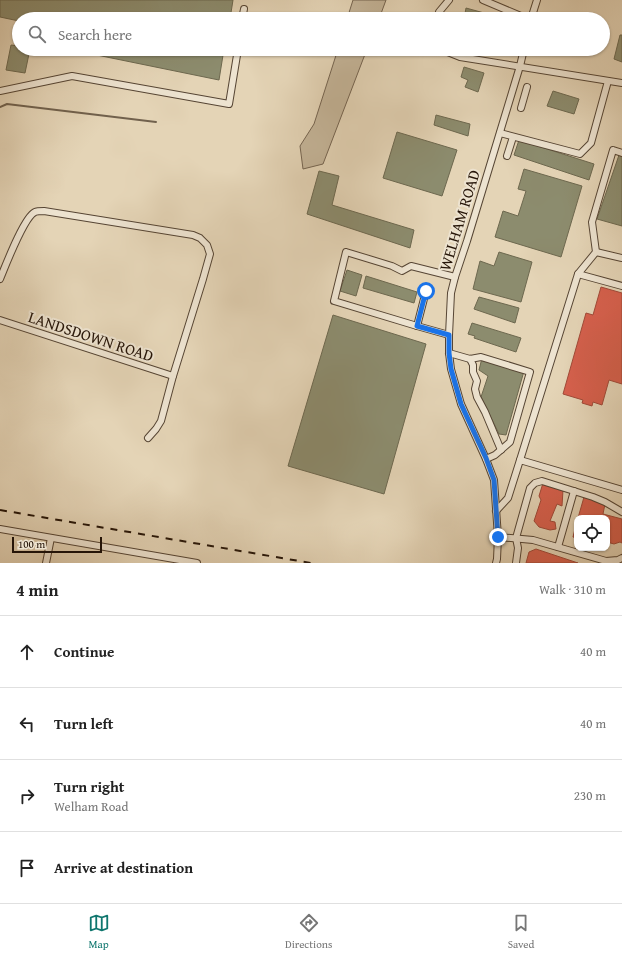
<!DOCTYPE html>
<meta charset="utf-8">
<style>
:root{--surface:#fff;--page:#f2f2f2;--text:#222;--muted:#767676;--line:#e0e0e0;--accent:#0f766e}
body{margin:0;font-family:"Gentium Book Plus",serif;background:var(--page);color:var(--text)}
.controls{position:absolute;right:12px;bottom:12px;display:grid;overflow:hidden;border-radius:8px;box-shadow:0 1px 3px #0004}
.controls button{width:36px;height:36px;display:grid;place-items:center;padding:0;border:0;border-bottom:1px solid var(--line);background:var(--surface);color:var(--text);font:20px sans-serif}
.scale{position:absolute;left:12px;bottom:10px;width:90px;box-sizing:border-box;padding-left:4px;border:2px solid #261508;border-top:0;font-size:11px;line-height:14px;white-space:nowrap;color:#261508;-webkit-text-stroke:3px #ede3d0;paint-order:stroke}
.stop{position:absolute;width:12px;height:12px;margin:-9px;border:3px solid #1a73e8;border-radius:50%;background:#fff}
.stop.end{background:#1a73e8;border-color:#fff;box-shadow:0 1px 4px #0008}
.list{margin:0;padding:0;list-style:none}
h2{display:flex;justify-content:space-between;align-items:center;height:52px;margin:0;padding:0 16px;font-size:17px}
h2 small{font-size:13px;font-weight:400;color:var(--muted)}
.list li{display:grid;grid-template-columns:26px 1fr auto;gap:12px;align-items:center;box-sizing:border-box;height:72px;padding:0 16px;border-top:1px solid var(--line)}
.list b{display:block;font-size:15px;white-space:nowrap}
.list p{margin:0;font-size:13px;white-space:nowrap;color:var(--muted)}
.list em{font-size:13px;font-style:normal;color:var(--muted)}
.icon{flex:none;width:22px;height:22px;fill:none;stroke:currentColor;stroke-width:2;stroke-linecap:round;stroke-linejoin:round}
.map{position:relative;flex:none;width:622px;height:563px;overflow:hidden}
.search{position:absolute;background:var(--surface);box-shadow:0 1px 3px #0004;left:12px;right:12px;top:12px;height:44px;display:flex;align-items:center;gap:10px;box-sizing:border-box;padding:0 14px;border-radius:22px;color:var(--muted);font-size:15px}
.sheet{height:340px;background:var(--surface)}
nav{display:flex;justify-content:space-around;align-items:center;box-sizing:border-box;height:56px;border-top:1px solid var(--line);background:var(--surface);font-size:11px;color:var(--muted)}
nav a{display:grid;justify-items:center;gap:2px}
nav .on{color:var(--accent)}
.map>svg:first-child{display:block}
.green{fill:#c4b498;stroke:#756450}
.shops{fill:#d6604d;stroke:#a14a38}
.industry{fill:#8c8c6e;stroke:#6d684f}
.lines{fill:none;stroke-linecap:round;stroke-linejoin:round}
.stream{stroke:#71614d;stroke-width:2}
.minor-casing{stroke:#564534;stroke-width:8}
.minor{stroke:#ede3d0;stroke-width:6}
.rail{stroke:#261508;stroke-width:2;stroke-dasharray:7 7;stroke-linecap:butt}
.route{stroke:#1a73e8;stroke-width:5}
.labels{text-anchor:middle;stroke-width:4;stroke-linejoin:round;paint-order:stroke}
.street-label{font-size:16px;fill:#261508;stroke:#ede3d0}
</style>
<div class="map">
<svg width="622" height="563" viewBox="0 0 622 563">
<rect width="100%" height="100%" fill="#e4d4b6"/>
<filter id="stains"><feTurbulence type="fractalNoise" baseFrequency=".005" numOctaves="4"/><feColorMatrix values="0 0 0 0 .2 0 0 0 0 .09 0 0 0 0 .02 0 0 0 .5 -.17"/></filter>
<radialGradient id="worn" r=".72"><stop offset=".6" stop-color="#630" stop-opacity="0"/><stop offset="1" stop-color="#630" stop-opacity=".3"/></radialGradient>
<g class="green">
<polygon points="353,0 386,0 379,19 347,19"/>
<polygon points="338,49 367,49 323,164 303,169 300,146 314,124"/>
</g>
<g class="shops">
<polygon points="601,287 622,293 622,384 609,380 602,405 593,402 592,406 582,403 583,400 563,394 586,313 593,315"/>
<polygon points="543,483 563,490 562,506 557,504 550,521 555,522 556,529 550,530 539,527 534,521 541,500 539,496"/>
<polygon points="584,497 605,504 603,514 622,519 622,543 620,542 614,544 607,542 607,518 578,518"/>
<polygon points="577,521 577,538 573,537"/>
<polygon points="536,549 578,563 526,563 529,552"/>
</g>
<g class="industry">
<polygon points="0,0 233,0 230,19 19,19 19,21 0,17"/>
<polygon points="466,8 506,19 464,19"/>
<polygon points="581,13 593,15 592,19 581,19"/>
<polygon points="620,35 622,35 622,62 614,59"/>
<polygon points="11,45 19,46 19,49 30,49 25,73 6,70"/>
<polygon points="88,49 224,49 219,80 87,53"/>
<polygon points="464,67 484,73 478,92 465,87 468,80 461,77"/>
<polygon points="553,91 579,99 574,114 547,106"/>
<polygon points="436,115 470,124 468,136 434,125"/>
<polygon points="397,132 457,150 442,196 383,178"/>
<polygon points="519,140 594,164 589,180 514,155"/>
<polygon points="619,155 622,156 622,226 597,219"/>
<polygon points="524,169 582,186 561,257 495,237 503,211 518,216 526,191 518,189"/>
<polygon points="319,171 339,176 332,205 414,230 410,248 307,214"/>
<polygon points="499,252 532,262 521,302 473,289 480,261 494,266"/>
<polygon points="347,270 362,275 356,296 340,291"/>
<polygon points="366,276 417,292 414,303 363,288"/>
<polygon points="479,297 519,308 515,323 474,309"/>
<polygon points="333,315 426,344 384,494 288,466"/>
<polygon points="472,323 521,338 516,352 474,338 475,336 468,334"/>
<polygon points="482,358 524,371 506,435 499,434 481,397 488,376 479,370"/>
</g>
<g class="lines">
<polyline class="stream" points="0,107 7,104 156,122"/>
<g class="minor-casing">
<g id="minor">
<polyline points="483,0 528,19"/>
<polyline points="242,19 244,9"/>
<polyline points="438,19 439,12 449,0"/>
<polyline points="531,19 537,0"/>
<polyline points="440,49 460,57 622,83"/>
<polyline points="0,91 72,76 229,104 238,49"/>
<polyline points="521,108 527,87"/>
<polyline points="500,133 580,154 591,143 608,81"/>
<polyline points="507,156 513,137"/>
<polyline points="596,252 622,258"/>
<polyline points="578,274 622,286"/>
<path d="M0 279C5 267 24 217 35 212 37 211 41 211 44 211L193 235 200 238 207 245 210 254 203 279 173 376 161 421 156 429 148 438"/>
<polyline points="0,320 173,376"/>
<polyline points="417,326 426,291"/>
<polyline points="449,335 417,326 334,301 346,252 392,266 402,271 411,266 455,277"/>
<polyline points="449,353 470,359 481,357 530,372 510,442 495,455 486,459"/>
<polyline points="470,359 473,365 473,372 477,381 475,389 477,397 485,412 501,450"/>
<polyline points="520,460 578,274 596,252 592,222 613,150 622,153"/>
<polyline points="496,511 508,498 520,460 622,490"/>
<polyline points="0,529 197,563"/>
<polyline points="498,537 533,540 606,561 618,560 622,558"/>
<polyline points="558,547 574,491"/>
<polyline points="46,563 51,538"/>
<polyline points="496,563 497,559 498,537 494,480 486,459 461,404 451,369 449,353 449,335 451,293 455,277 467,241 520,66 524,49"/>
<polyline points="516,563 518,548 516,538 530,488 535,483 542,481 593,497 605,502 622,512"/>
</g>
</g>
<use href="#minor" class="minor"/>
<polyline class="rail" points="0,510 311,563"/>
</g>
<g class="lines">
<polyline class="route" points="426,291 417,326 449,335 449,353 451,369 461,404 486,458 494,480 498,537"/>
</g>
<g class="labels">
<g class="street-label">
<text transform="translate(459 220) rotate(-73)" y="6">WELHAM ROAD</text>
<text transform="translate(91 336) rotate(18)" y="6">LANDSDOWN ROAD</text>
</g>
</g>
<rect width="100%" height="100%" filter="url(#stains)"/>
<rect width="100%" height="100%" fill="url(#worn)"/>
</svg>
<div class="controls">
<button><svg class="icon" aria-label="locate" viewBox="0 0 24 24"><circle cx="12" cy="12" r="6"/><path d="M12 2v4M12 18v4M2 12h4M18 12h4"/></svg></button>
</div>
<div class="scale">100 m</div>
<div class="stop" style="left:426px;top:291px"></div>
<div class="stop end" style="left:498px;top:537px"></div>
<div class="search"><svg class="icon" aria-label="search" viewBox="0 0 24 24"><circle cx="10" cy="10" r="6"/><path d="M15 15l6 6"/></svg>Search here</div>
</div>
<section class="sheet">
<h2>4 min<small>Walk · 310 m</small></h2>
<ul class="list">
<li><svg class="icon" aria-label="ahead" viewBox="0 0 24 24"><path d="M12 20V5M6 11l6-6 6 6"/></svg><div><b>Continue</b></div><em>40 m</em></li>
<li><svg class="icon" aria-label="left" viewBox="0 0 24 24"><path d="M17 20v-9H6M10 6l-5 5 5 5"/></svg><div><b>Turn left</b></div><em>40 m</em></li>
<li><svg class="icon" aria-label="right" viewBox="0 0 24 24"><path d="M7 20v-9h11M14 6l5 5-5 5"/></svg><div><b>Turn right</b><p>Welham Road</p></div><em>230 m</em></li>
<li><svg class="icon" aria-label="arrive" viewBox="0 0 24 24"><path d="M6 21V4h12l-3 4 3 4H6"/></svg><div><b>Arrive at destination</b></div></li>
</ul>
</section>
<nav>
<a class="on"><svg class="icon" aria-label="map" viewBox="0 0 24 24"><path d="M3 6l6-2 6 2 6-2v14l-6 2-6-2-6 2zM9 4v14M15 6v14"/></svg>Map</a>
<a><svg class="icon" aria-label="directions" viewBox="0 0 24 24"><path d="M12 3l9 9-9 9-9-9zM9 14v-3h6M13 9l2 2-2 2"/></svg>Directions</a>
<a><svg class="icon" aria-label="saved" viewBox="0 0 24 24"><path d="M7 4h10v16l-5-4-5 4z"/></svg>Saved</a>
</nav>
